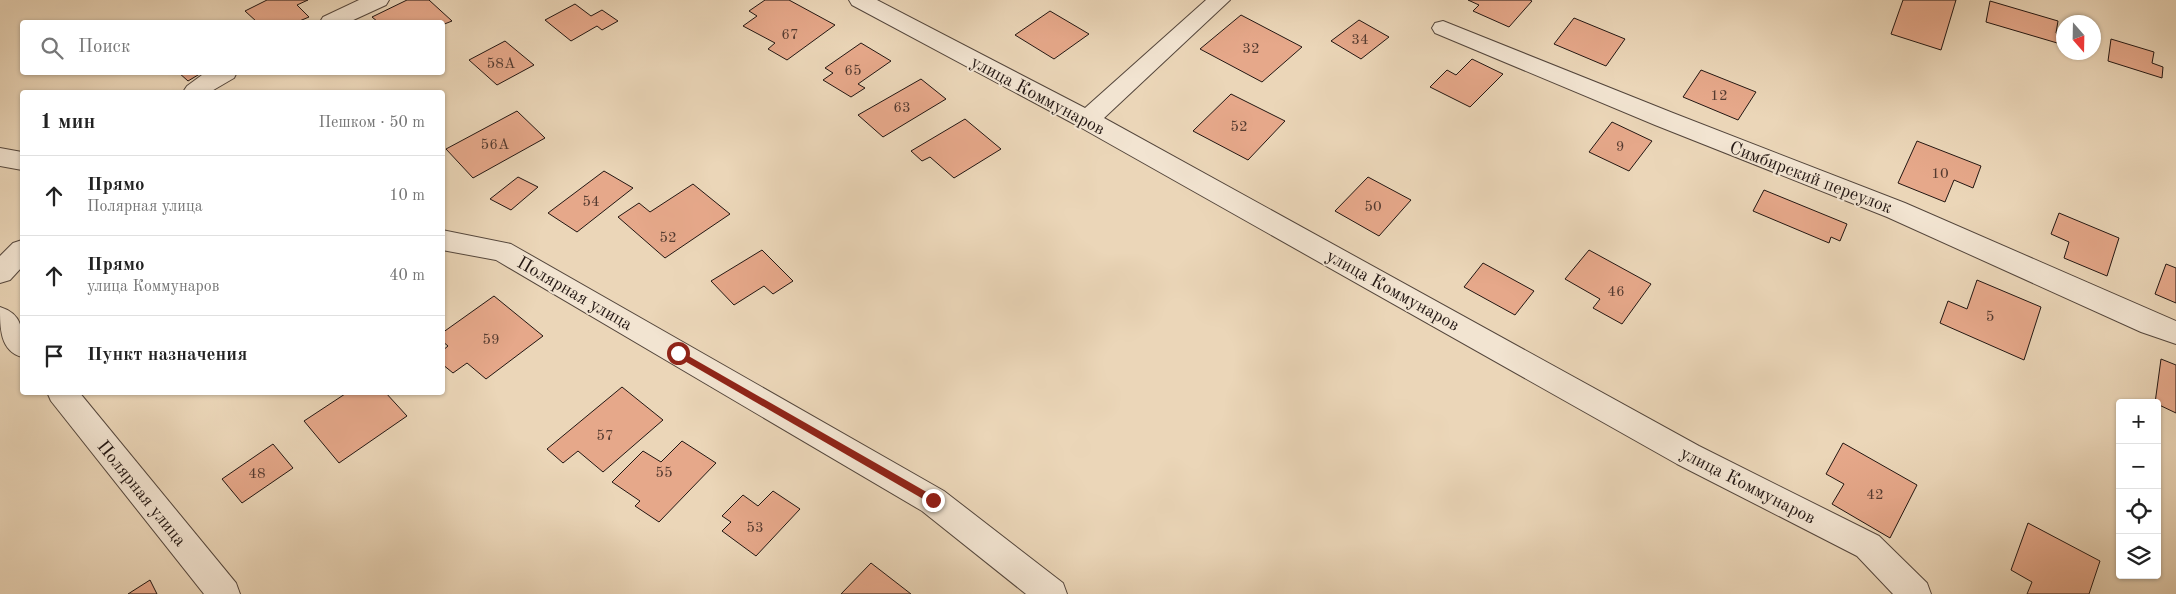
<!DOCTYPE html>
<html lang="ru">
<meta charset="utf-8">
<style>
:root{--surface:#fff;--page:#f2f2f2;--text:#222;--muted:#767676;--line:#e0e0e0}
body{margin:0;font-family:"Old Standard TT",serif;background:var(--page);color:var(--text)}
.controls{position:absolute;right:15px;bottom:15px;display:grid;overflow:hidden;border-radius:5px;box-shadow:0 1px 4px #0004}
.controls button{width:45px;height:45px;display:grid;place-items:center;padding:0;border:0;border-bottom:1px solid var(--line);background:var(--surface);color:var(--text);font:25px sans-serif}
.compass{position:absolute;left:2056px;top:15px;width:45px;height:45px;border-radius:50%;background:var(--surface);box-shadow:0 1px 4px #0004;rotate:160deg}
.stop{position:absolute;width:15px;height:15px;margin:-11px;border:4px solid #8f2418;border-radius:50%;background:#fff}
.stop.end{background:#8f2418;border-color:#fff;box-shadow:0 1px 5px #0008}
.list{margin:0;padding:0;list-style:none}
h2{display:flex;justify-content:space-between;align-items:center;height:65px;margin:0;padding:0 20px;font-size:21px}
h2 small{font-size:16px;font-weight:400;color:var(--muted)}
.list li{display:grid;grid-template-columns:32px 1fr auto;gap:15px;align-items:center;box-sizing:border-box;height:80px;padding:0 20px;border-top:1px solid var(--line)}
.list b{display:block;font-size:19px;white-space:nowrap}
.list p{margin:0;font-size:16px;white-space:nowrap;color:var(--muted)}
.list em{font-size:16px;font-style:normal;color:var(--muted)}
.icon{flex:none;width:28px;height:28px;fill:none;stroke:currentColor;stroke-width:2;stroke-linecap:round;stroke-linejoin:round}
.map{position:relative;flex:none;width:2176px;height:594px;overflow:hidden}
.search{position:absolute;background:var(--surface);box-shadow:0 1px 4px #0004;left:20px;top:20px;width:425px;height:55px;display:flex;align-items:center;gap:12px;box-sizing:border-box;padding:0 18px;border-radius:5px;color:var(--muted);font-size:19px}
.panel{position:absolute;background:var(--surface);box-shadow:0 1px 4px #0004;left:20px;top:90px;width:425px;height:305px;border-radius:5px}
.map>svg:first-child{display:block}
.building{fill:#e6a88a;stroke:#221612}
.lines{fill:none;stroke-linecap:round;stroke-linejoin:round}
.minor-casing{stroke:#54463c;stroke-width:2}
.minor{fill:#f2e4d1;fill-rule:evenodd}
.route{fill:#8f2418}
.labels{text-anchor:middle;stroke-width:4;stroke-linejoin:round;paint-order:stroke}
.number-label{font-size:15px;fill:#533a30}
.street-label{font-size:18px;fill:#221612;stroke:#f2e4d1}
</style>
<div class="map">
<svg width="2176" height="594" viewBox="0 0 2176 594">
<rect width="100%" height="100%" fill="#ebd6b8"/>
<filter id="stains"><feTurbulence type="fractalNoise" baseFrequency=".004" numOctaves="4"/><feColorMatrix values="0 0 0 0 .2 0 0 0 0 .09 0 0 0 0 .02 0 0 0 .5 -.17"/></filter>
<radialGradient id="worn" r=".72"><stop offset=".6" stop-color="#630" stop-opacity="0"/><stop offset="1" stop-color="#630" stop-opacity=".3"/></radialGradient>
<g class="building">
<polygon points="267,0 308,0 297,5 309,17 297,22 257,22 245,11"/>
<polygon points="407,0 429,0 452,21 442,25 442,22 378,22 372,17"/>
<polygon points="765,0 789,0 835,25 787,60 768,49 775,43 743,26 757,16 749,11"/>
<polygon points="1468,0 1530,0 1532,1 1509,27 1473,11 1479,5"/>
<polygon points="1903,0 1956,0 1941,50 1891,34"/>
<polygon points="1990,1 2058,21 2056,33 2064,35 2064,45 1986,22"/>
<polygon points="575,4 591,16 602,10 618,21 602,30 597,26 571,41 545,20"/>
<polygon points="1050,11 1089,34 1054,59 1015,35"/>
<polygon points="1241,15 1302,47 1262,82 1200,49"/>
<polygon points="1574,18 1625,39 1606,66 1554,44"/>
<polygon points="1359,20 1389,37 1361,59 1331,41"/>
<polygon points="2111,39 2154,52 2152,63 2163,67 2162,78 2108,61"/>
<polygon points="505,41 534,65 497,85 469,60"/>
<polygon points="861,43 891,61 858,84 865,88 851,97 823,80 833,73 825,68"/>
<polygon points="1472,59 1503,74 1470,107 1430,87 1447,70 1456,75"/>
<polygon points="1701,70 1756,92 1738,120 1683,97"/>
<polygon points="178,72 203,72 188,81"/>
<polygon points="921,79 946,99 883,137 858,115"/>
<polygon points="1231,94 1285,121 1248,160 1193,131"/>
<polygon points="517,111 545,138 473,178 446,149"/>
<polygon points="965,119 1001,149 954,178 930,157 922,161 911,151"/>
<polygon points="1612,122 1652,141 1629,171 1589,152"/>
<polygon points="1917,141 1981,166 1973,188 1954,180 1945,202 1898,183"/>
<polygon points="604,171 633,188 577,232 548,213"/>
<polygon points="518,177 538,187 511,210 490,199"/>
<polygon points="1368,177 1411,200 1379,236 1335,211"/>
<polygon points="693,184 730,214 665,258 618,217 639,203 650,212"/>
<polygon points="1764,190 1847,224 1840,241 1831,237 1829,243 1753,211"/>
<polygon points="2059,213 2119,238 2107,276 2064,258 2069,242 2051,234"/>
<polygon points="762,250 793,281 773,294 764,286 734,305 711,281"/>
<polygon points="1589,250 1651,284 1622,324 1593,308 1600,299 1565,279"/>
<polygon points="1483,263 1534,291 1515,315 1464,287"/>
<polygon points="2166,264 2176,268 2176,303 2155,294"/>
<polygon points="1977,280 2041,307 2024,360 1940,323 1948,301 1967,309"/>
<polygon points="494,296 543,336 486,379 467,363 453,373 442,364 442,351 448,346 442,341 442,333"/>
<polygon points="2161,359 2176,365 2176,413 2155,403"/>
<polygon points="622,387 663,420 603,472 578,451 563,463 547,449"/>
<polygon points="348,392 385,392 407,416 339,463 304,421"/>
<polygon points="682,441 716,463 659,522 635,506 640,501 612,482 643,451 661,462"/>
<polygon points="1843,443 1917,485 1890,538 1832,504 1844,484 1826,474"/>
<polygon points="273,444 293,468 242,503 222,479"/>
<polygon points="773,491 800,509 756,556 722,531 731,522 722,516 743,495 758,506"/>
<polygon points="2028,523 2100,561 2089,594 2027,594 2032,582 2011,570"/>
<polygon points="871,563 911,594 841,594"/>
<polygon points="150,580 157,594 128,594"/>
</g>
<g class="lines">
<g class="minor-casing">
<g id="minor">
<polygon points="359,0 389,0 386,5 349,22 320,22 323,17"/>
<polygon points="849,0 877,0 1085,108 1206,0 1230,0 1104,118 1699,446 1879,536 1927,583 1931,594 1893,594 1857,556 1677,464 1078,126 852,5"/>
<polygon points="1443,21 1673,113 1905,203 2176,321 2176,344 2141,332 1887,217 1655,125 1435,33 1432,28 1435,23"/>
<polygon points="206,72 237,72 234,78 210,92 183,92 187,86"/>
<polygon points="0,148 22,152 22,170 0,166"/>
<polygon points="442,230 511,244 944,491 1063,583 1067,594 1026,594 922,511 496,260 442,250"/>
<polygon points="22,240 22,267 10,280 0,283 0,256 13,243"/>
<path d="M0 307C26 315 22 335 22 357 0 351 0 328 0 307Z"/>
<polygon points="47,392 79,392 236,583 240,594 204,594 51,401"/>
</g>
</g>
<use href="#minor" class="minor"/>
</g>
<polygon class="route" points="678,350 937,498 937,503 930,503 676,356 674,353"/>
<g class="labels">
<g class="number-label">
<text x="790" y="39">67</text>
<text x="1360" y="44">34</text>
<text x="1251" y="53">32</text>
<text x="501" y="68">58А</text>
<text x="853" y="75">65</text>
<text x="1719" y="100">12</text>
<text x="902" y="112">63</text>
<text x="1239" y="131">52</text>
<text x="495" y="149">56А</text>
<text x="1620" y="151">9</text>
<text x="1940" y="178">10</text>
<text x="591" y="206">54</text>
<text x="1373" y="211">50</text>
<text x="668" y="242">52</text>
<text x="1616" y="296">46</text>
<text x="1990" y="321">5</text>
<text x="491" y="344">59</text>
<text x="605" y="440">57</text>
<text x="664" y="477">55</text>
<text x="257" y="478">48</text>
<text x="1875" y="499">42</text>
<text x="755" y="532">53</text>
</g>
<g class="street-label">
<text transform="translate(1038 95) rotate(28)" y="6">улица Коммунаров</text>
<text transform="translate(1811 177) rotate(21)" y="6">Симбирский переулок</text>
<text transform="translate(1393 290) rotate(29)" y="6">улица Коммунаров</text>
<text transform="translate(575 293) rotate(30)" y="6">Полярная улица</text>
<text transform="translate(1748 485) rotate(27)" y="6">улица Коммунаров</text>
<text transform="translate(142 493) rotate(51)" y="6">Полярная улица</text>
</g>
</g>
<rect width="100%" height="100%" filter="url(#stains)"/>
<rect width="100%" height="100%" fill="url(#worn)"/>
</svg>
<div class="controls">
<button>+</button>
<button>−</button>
<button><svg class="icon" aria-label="locate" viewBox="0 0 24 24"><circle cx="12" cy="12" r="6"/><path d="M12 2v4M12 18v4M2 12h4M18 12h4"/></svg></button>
<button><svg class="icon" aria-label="layers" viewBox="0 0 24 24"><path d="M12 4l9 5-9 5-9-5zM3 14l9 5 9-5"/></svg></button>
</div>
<svg class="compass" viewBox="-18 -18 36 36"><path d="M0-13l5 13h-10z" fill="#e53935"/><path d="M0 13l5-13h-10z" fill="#767676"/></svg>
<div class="stop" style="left:678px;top:353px"></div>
<div class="stop end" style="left:933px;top:500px"></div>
<div class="search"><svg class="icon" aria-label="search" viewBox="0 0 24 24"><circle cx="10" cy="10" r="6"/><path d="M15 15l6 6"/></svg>Поиск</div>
<section class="panel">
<h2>1 мин<small>Пешком · 50 m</small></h2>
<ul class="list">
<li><svg class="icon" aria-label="ahead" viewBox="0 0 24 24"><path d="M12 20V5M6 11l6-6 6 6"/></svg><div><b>Прямо</b><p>Полярная улица</p></div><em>10 m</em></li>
<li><svg class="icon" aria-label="ahead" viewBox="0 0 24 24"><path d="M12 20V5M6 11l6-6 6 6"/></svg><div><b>Прямо</b><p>улица Коммунаров</p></div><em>40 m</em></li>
<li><svg class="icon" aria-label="arrive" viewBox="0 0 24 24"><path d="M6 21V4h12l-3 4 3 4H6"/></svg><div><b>Пункт назначения</b></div></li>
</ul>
</section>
</div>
